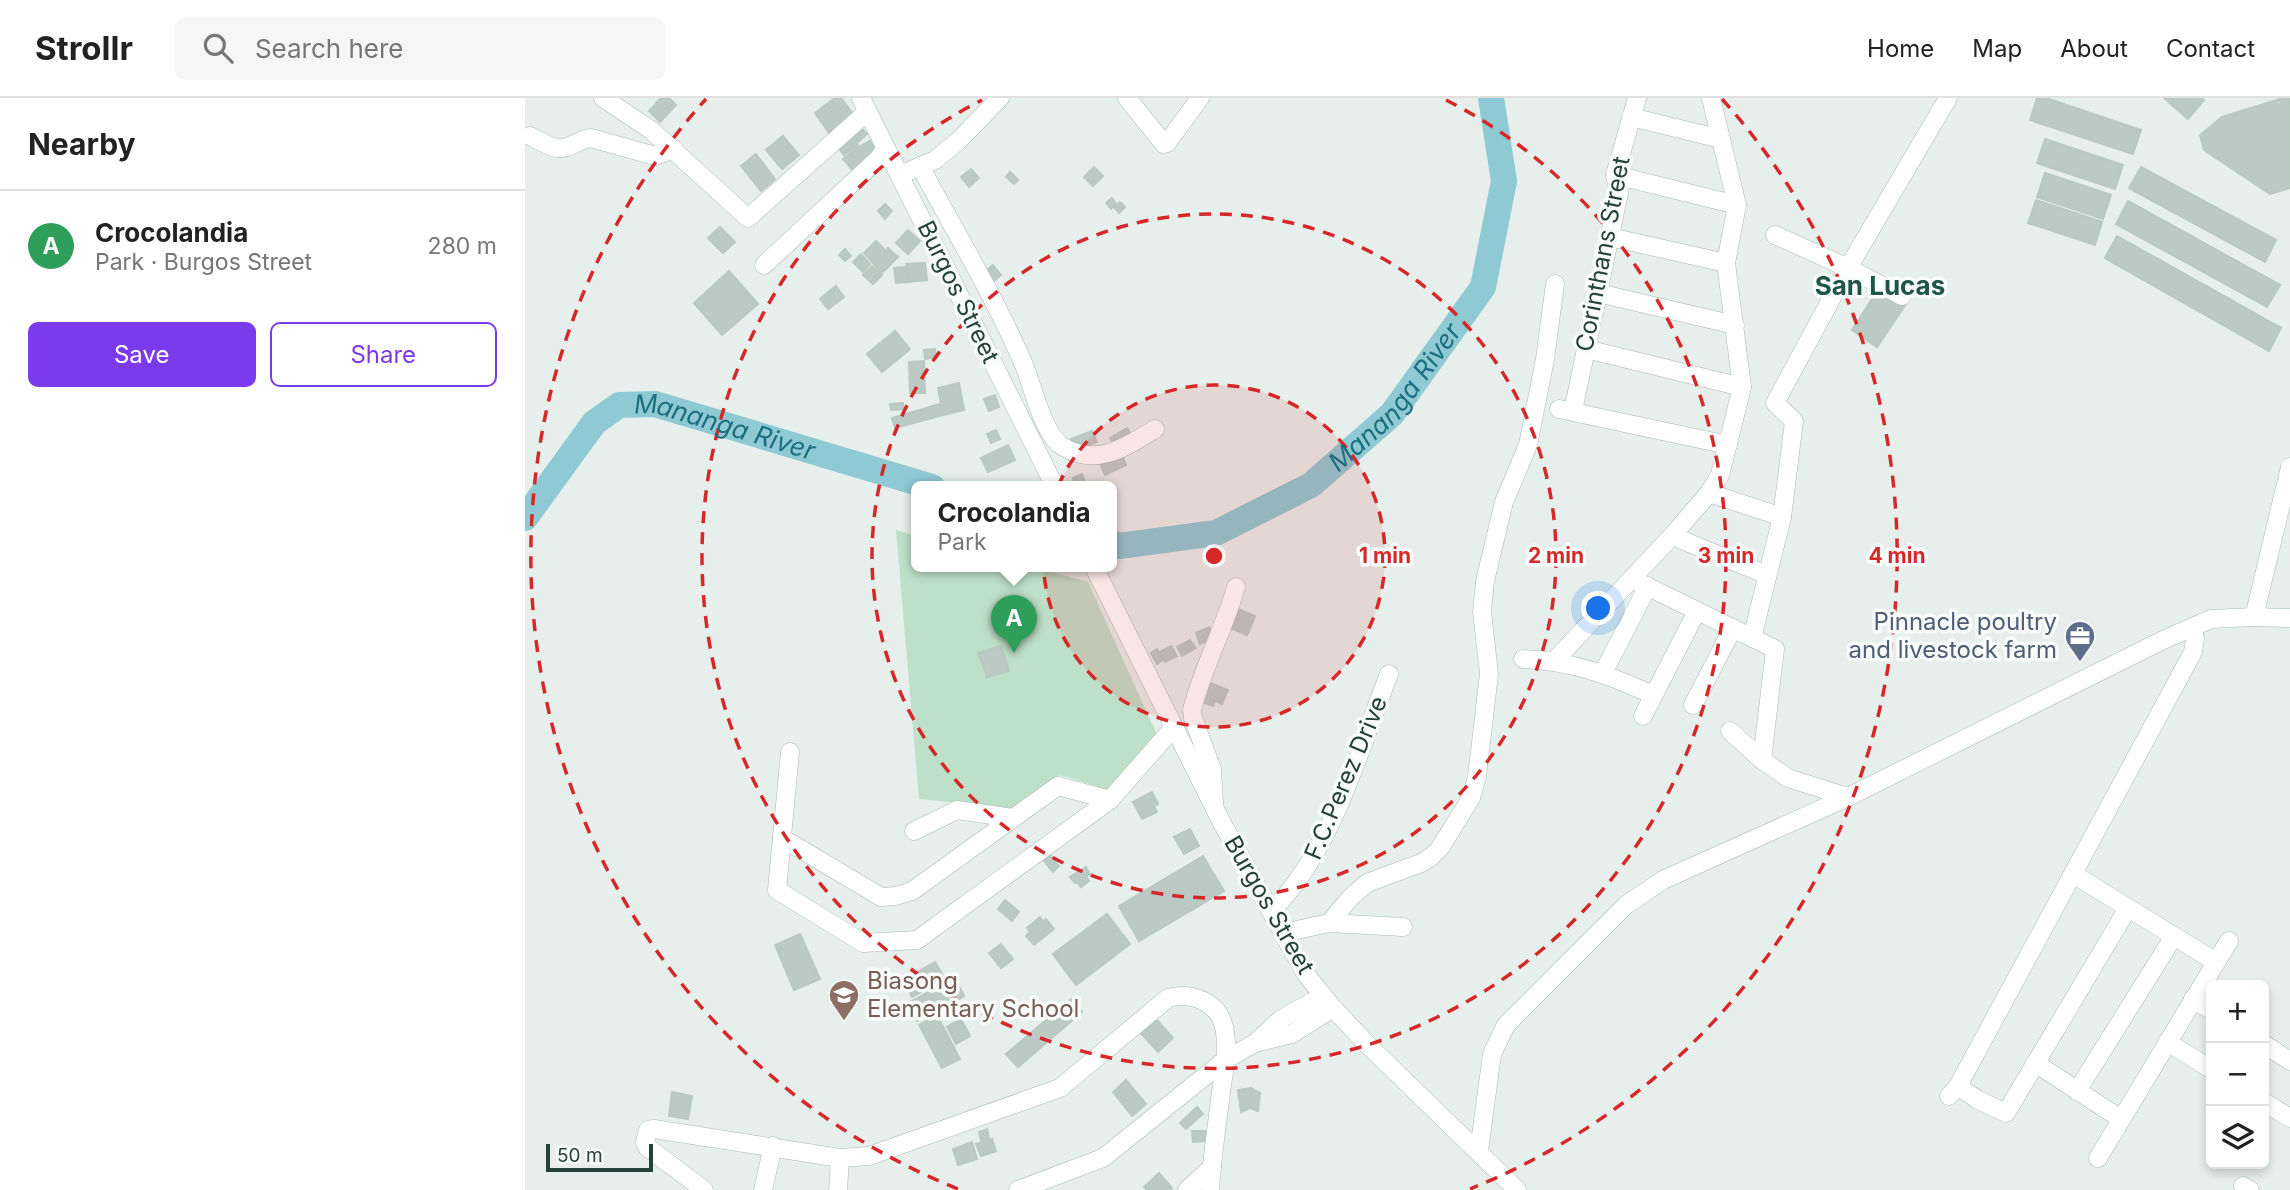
<!DOCTYPE html>
<meta charset="utf-8">
<style>
:root{--surface:#fff;--page:#f6f6f6;--text:#222;--muted:#767676;--line:#e0e0e0;--accent:#7c3aed}
body{margin:0;font-family:Inter,sans-serif;background:var(--page);color:var(--text)}
.controls{position:absolute;right:21px;bottom:21px;display:grid;overflow:hidden;border-radius:10px;box-shadow:0 4px 10px #0003}
.controls button{width:63px;height:63px;display:grid;place-items:center;padding:0;border:0;border-bottom:2px solid var(--line);background:var(--surface);color:var(--text);font:35px sans-serif}
.scale{position:absolute;left:21px;bottom:18px;width:107px;box-sizing:border-box;padding-left:7px;border:4px solid #24423a;border-top:0;font-size:19px;line-height:24px;white-space:nowrap;color:#24423a;-webkit-text-stroke:5px #f7fbf9;paint-order:stroke}
.you{position:absolute;left:1074px;top:511px;width:24px;height:24px;margin:-18px;border:5px solid #fff;border-radius:50%;background:#1a73e8;box-shadow:0 0 0 10px #1a73e833}
.badge{display:grid;place-items:center;width:46px;height:46px;border-radius:50%;background:var(--accent);color:#fff;font-size:23px;font-weight:700}
.pin{position:absolute;translate:-50% -58px;filter:drop-shadow(0 2px 4px #0008)}
.pin::after{content:'';position:absolute;top:37px;width:24px;height:21px;background:inherit;clip-path:polygon(0 0,100% 0,50% 100%)}
.popup{position:absolute;left:386px;top:383px;width:206px;height:91px;box-sizing:border-box;display:grid;place-content:center;border-radius:10px;background:var(--surface);filter:drop-shadow(0 2px 5px #0005);font-size:23px;white-space:nowrap;color:var(--muted)}
.popup b{font-size:26px;color:var(--text)}
.popup::after{content:'';position:absolute;left:50%;top:100%;margin-left:-14px;border:14px solid transparent;border-top-color:var(--surface)}
.list{margin:0;padding:0;list-style:none}
h2{display:flex;justify-content:space-between;align-items:center;height:91px;margin:0;padding:0 28px;font-size:30px}
h2 small{font-size:23px;font-weight:400;color:var(--muted)}
.list li{display:grid;grid-template-columns:46px 1fr auto;gap:21px;align-items:center;box-sizing:border-box;height:112px;padding:0 28px;border-top:2px solid var(--line)}
.list b{display:block;font-size:26px;white-space:nowrap}
.list p{margin:0;font-size:23px;white-space:nowrap;color:var(--muted)}
.list em{font-size:23px;font-style:normal;color:var(--muted)}
.actions{display:flex;gap:14px;padding:21px 28px}
.actions a{flex:1;padding:16px 0;border:2px solid var(--accent);border-radius:10px;text-align:center;font-size:24px;color:var(--accent)}
.actions .main{background:var(--accent);color:#fff}
.icon{flex:none;width:38px;height:38px;fill:none;stroke:currentColor;stroke-width:2;stroke-linecap:round;stroke-linejoin:round}
.map{position:relative;flex:none;width:1765px;height:1092px;overflow:hidden}
header{display:flex;align-items:center;gap:42px;box-sizing:border-box;height:98px;padding:0 35px;background:var(--surface);border-bottom:2px solid var(--line)}
header strong{font-size:33px}
nav{display:flex;gap:38px;margin-inline-start:auto;font-size:24px}
.search{width:490px;height:63px;background:var(--page);display:flex;align-items:center;gap:18px;box-sizing:border-box;padding:0 24px;border-radius:10px;color:var(--muted);font-size:26px}
main{display:flex}
aside{flex:1;background:var(--surface)}
.map>svg:first-child{display:block}
.green{fill:#bfe0c8}
.lines{fill:none;stroke-linecap:round;stroke-linejoin:round}
.river{stroke:#8ec9d4;stroke-width:26}
.building{fill:#bbcac4;stroke:#b8c9c2;stroke-width:2}
.minor-casing{stroke:#a8b8b2;stroke-width:19}
.minor{stroke:#fff;stroke-width:18}
.ring{fill:none;stroke:#d62828;stroke-width:3.5;stroke-dasharray:12 9}
.labels{text-anchor:middle;stroke-width:7;stroke-linejoin:round;paint-order:stroke}
.street-label{font-size:24px;fill:#24423a;stroke:#f7fbf9}
.service-label{font-size:24px;fill:#4e5e75;stroke:#f7fbf9;text-anchor:end}
.education-label{font-size:24px;fill:#785e54;stroke:#f7fbf9;text-anchor:start}
.neighbourhood-label{font-size:26px;font-weight:bold;fill:#1f5548;stroke:#f7fbf9}
.water-label{font-size:26px;font-style:italic;fill:#1c6f80;stroke:#f7fbf9}
.centre{fill:#d62828;stroke:#f7fbf9;stroke-width:3.5}
.ring-label{font-size:21px;text-anchor:middle;font-weight:bold;fill:#d62828;stroke:#f7fbf9;stroke-width:7;stroke-linejoin:round;paint-order:stroke}
</style>
<header>
<strong>Strollr</strong>
<div class="search"><svg class="icon" aria-label="search" viewBox="0 0 24 24"><circle cx="10" cy="10" r="6"/><path d="M15 15l6 6"/></svg>Search here</div>
<nav><a>Home</a><a>Map</a><a>About</a><a>Contact</a></nav>
</header>
<main>
<aside>
<h2>Nearby<small></small></h2>
<ul class="list">
<li><span class="badge" style="background:#2e9e5b">A</span><div><b>Crocolandia</b><p>Park · Burgos Street</p></div><em>280 m</em></li>
</ul>
<div class="actions"><a class="main">Save</a><a>Share</a></div>
</aside>
<div class="map">
<svg width="1765" height="1092" viewBox="0 0 1765 1092">
<rect width="100%" height="100%" fill="#e6efeb"/>
<polygon class="green" points="371,432 391,438 391,469 509,469 563,484 633,639 584,692 535,677 493,711 394,701"/>
<g class="lines">
<g class="river">
<path id="s1" d="M0 420 69 325 94 307 130 306 407 389"/>
<path id="s2" d="M587 445 594 448 691 435 786 387 867 316 958 189 979 83 966 0"/>
</g>
</g>
<g class="building">
<polygon points="136,0 144,0 151,7 135,24 124,13"/>
<polygon points="310,0 316,0 332,21 307,39 290,15"/>
<polygon points="1512,0 1521,0 1616,32 1608,56 1505,22"/>
<polygon points="1639,0 1676,0 1679,2 1663,21"/>
<polygon points="1758,0 1765,0 1765,90 1745,96 1679,52 1675,37 1697,19"/>
<polygon points="335,29 342,36 333,44 327,37"/>
<polygon points="258,38 274,57 257,71 241,52"/>
<polygon points="326,39 333,47 319,57 313,49"/>
<polygon points="1520,41 1598,67 1590,91 1512,65"/>
<polygon points="345,43 353,57 330,75 318,61 335,48"/>
<polygon points="231,56 250,81 236,93 216,68"/>
<polygon points="569,69 578,78 568,88 559,79"/>
<polygon points="1616,69 1751,142 1740,164 1604,90"/>
<polygon points="446,71 454,80 444,89 436,79"/>
<polygon points="485,74 493,82 489,86 481,79"/>
<polygon points="1520,75 1586,97 1578,121 1512,99"/>
<polygon points="587,100 591,106 586,111 581,105"/>
<polygon points="1511,102 1577,124 1570,147 1503,125"/>
<polygon points="1603,103 1755,187 1742,209 1591,126"/>
<polygon points="595,104 600,109 594,115 589,109"/>
<polygon points="360,106 367,113 360,121 353,113"/>
<polygon points="195,129 210,144 198,155 183,140"/>
<polygon points="383,132 395,143 383,156 371,145"/>
<polygon points="1592,138 1756,230 1744,253 1580,160"/>
<polygon points="351,143 361,153 363,150 373,159 357,175 339,155"/>
<polygon points="320,151 326,158 320,163 314,157"/>
<polygon points="336,156 345,166 338,174 328,164"/>
<polygon points="400,165 402,182 383,184 381,166"/>
<polygon points="468,167 476,177 465,186 457,176"/>
<polygon points="347,168 357,177 348,186 338,177"/>
<polygon points="380,169 382,184 371,185 369,170"/>
<polygon points="204,173 233,206 197,237 169,205"/>
<polygon points="311,188 319,199 303,211 295,201"/>
<polygon points="1355,189 1381,206 1352,249 1327,232"/>
<polygon points="370,233 385,251 357,274 342,256"/>
<polygon points="410,251 411,259 400,261 399,252"/>
<polygon points="399,263 400,295 385,295 384,264"/>
<polygon points="434,285 439,312 418,317 413,290"/>
<polygon points="470,297 474,309 464,313 459,301"/>
<polygon points="378,305 378,311 366,312 365,306"/>
<polygon points="415,306 418,317 370,330 367,320"/>
<polygon points="602,330 609,342 592,352 585,340"/>
<polygon points="471,332 475,341 466,345 462,336"/>
<polygon points="567,333 572,344 551,352 546,341"/>
<polygon points="483,347 490,362 463,374 456,360"/>
<polygon points="596,355 601,367 580,377 575,365"/>
<polygon points="557,376 562,389 551,389 548,380"/>
<polygon points="713,511 730,518 726,528 709,521"/>
<polygon points="709,521 726,528 722,537 705,530"/>
<polygon points="684,529 689,539 675,546 671,535"/>
<polygon points="665,542 671,550 657,558 652,549"/>
<polygon points="476,548 484,573 462,579 453,555"/>
<polygon points="646,548 652,558 640,564 635,554"/>
<polygon points="632,551 638,562 632,566 626,555"/>
<polygon points="685,585 703,592 697,606 690,603 688,608 677,604"/>
<polygon points="627,694 633,706 629,708 632,714 617,721 608,704"/>
<polygon points="665,731 674,748 659,756 649,739"/>
<polygon points="525,757 534,768 528,774 519,763"/>
<polygon points="678,758 699,793 614,843 594,808"/>
<polygon points="561,769 565,776 561,778 564,783 556,789 552,784 550,785 545,779"/>
<polygon points="480,802 494,814 487,823 473,811"/>
<polygon points="582,816 605,846 551,887 528,856"/>
<polygon points="515,819 518,824 521,821 529,831 509,847 501,838 505,834 502,830"/>
<polygon points="275,836 295,881 269,892 250,847"/>
<polygon points="476,846 488,861 476,870 464,855"/>
<polygon points="410,864 420,881 387,899 378,882"/>
<polygon points="430,880 439,898 392,923 383,905"/>
<polygon points="546,901 557,914 493,969 481,956"/>
<polygon points="412,917 435,961 417,970 394,927"/>
<polygon points="630,920 648,940 633,954 615,934"/>
<polygon points="436,921 445,938 431,946 422,929"/>
<polygon points="601,982 621,1006 607,1018 588,994"/>
<polygon points="726,990 735,995 733,1013 725,1010 716,1014 713,992"/>
<polygon points="147,994 167,998 163,1021 144,1018"/>
<polygon points="672,1009 678,1016 661,1031 655,1025"/>
<polygon points="462,1031 464,1040 456,1042 454,1034"/>
<polygon points="667,1033 682,1033 682,1043 668,1044"/>
<polygon points="467,1041 471,1053 456,1058 451,1046"/>
<polygon points="447,1044 452,1061 433,1067 428,1051"/>
<polygon points="634,1075 647,1090 645,1092 622,1092 619,1089"/>
</g>
<g class="lines">
<g class="minor-casing">
<g id="minor">
<polyline points="78,0 126,32 223,120 342,14"/>
<polyline points="336,0 530,389"/>
<polyline points="602,0 639,46 642,45 675,0"/>
<polyline points="1106,19 1196,41"/>
<path d="M5 38C13 42 24 49 32 50 43 52 54 41 66 40L130 58 149 51"/>
<path d="M395 68C430 134 470 199 499 267 508 289 518 336 537 348 571 370 601 349 630 331"/>
<polyline points="384,73 410,62 433,43 475,0"/>
<polyline points="1090,77 1212,107"/>
<polyline points="1250,137 1323,170 1377,198"/>
<polyline points="1085,139 1201,165"/>
<polyline points="239,167 353,61 361,50"/>
<polyline points="1073,195 1210,227"/>
<polyline points="1061,251 1217,289"/>
<polyline points="1034,311 1203,347"/>
<polyline points="1048,313 1094,95 1090,77 1112,0"/>
<polyline points="1184,395 1257,419"/>
<polyline points="1147,438 1242,477"/>
<polyline points="569,469 697,725 780,875 808,910 843,947 992,1092"/>
<polyline points="1107,481 1250,551 1237,662"/>
<polyline points="1729,519 1765,369"/>
<polyline points="1227,540 1257,419 1269,323 1250,305 1323,170 1423,0"/>
<path d="M998 561C1047 563 1084 577 1128 597"/>
<polyline points="1030,562 1147,438 1184,395 1195,377 1217,289 1201,165 1212,107 1186,0"/>
<polyline points="1078,575 1123,488"/>
<polyline points="1168,607 1208,530"/>
<polyline points="1118,618 1172,513"/>
<polyline points="1205,633 1237,662 1263,680 1323,699"/>
<polyline points="265,654 252,792 338,845 392,842 585,702 649,629"/>
<path d="M689 705 687 671 668 620 667 612C678 569 699 531 711 489"/>
<polyline points="389,733 432,712 488,720"/>
<polyline points="257,740 356,799 371,798 387,793 533,688 585,702"/>
<polyline points="1548,776 1691,864"/>
<path d="M746 813C806 756 834 652 864 576"/>
<polyline points="804,825 826,799 842,785 896,765 906,759 915,750 946,700 952,679 964,576 957,514 960,483 979,404 1003,347 1020,261 1030,186"/>
<polyline points="758,835 804,825 878,829"/>
<polyline points="1668,901 1686,912"/>
<polyline points="734,944 767,936 808,910"/>
<polyline points="1642,944 1686,971"/>
<polyline points="1739,946 1765,963"/>
<polyline points="1510,965 1596,1021"/>
<polyline points="1433,988 1453,1002 1481,1015 1603,810"/>
<polyline points="1552,993 1649,838"/>
<polyline points="1424,998 1433,988 1668,554 1670,540 1667,529"/>
<polyline points="1739,1004 1765,1020"/>
<polyline points="954,1053 967,956 981,927 1101,807 1138,782 1323,699 1638,542 1686,521 1729,519 1765,520"/>
<polyline points="1573,1060 1704,843"/>
<polyline points="1718,1088 1725,1092"/>
<path d="M179 1092 122 1049 120 1044 123 1032 129 1031 315 1060 344 1058 535 990 643 900C666 894 693 903 699 929 704 950 699 973 696 994 692 1027 687 1059 685 1092"/>
<polyline points="238,1092 248,1048"/>
<polyline points="313,1092 315,1060"/>
<polyline points="493,1092 578,1060 700,962 730,945 756,921 798,898"/>
<polyline points="662,1092 687,1069"/>
</g>
</g>
<use href="#minor" class="minor"/>
</g>
<circle cx="689" cy="458" r="171" fill="#d62828" fill-opacity=".12"/>
<g class="ring">
<circle cx="689" cy="458" r="171"/>
<circle cx="689" cy="458" r="342"/>
<path d="M921 2A512 512 0 1 1 457 2"/>
<path d="M433 1091A683 683 0 0 1 181 1M1197 1A683 683 0 0 1 945 1091"/>
</g>
<defs>
<g id="office-pin" transform="scale(1.575)"><path d="M0 17L-7.5 6A9.5 9.5 0 1 1 7.5 6Z" fill="#5c6f8a" stroke="#f7fbf9"/><path d="M-6-3h4V-5.5h4V-3h4V5H-6ZM-1-4.5V-3h2v-1.5ZM-6 0V1H6V0Z" fill="#fff"/></g>
<g id="school-pin" transform="scale(1.575)"><path d="M0 17L-7.5 6A9.5 9.5 0 1 1 7.5 6Z" fill="#8d6e63" stroke="#f7fbf9"/><path d="M0-5L7-2L0 1L-7-2ZM-4 1L0 2.5L4 1V4Q0 6-4 4Z" fill="#fff"/></g>
</defs>
<g fill-rule="evenodd">
<use href="#office-pin" x="1555" y="538"/>
<use href="#school-pin" x="319" y="897"/>
</g>
<g class="labels">
<g class="street-label">
<text transform="translate(1078 156) rotate(-79)" y="8">Corinthans Street</text>
<text transform="translate(433 194) rotate(64)" y="8">Burgos Street</text>
<text transform="translate(821 680) rotate(-67)" y="8">F.C.Perez Drive</text>
<text transform="translate(744 807) rotate(60)" y="8">Burgos Street</text>
</g>
<g class="service-label">
<text x="1532" y="532">Pinnacle poultry<tspan x="1532" dy="28">and livestock farm</tspan></text>
</g>
<g class="education-label">
<text x="342" y="891">Biasong<tspan x="342" dy="28">Elementary School</tspan></text>
</g>
<g class="neighbourhood-label">
<text x="1355" y="197">San Lucas</text>
</g>
<g class="water-label">
<text dy="9" stroke="none"><textPath href="#s2" startOffset="334">Mananga River</textPath></text>
<text dy="9" stroke="none"><textPath href="#s1" startOffset="257">Mananga River</textPath></text>
</g>
</g>
<circle cx="689" cy="458" r="10" class="centre"/>
<g class="ring-label">
<text x="860" y="465">1 min</text>
<text x="1031" y="465">2 min</text>
<text x="1201" y="465">3 min</text>
<text x="1372" y="465">4 min</text>
</g>
</svg>
<div class="controls">
<button>+</button>
<button>−</button>
<button><svg class="icon" aria-label="layers" viewBox="0 0 24 24"><path d="M12 4l9 5-9 5-9-5zM3 14l9 5 9-5"/></svg></button>
</div>
<div class="scale">50 m</div>
<div class="you"></div>
<div class="pin badge" style="left:489px;top:555px;background:#2e9e5b">A</div>
<div class="popup"><b>Crocolandia</b>Park</div>
</div>
</main>
